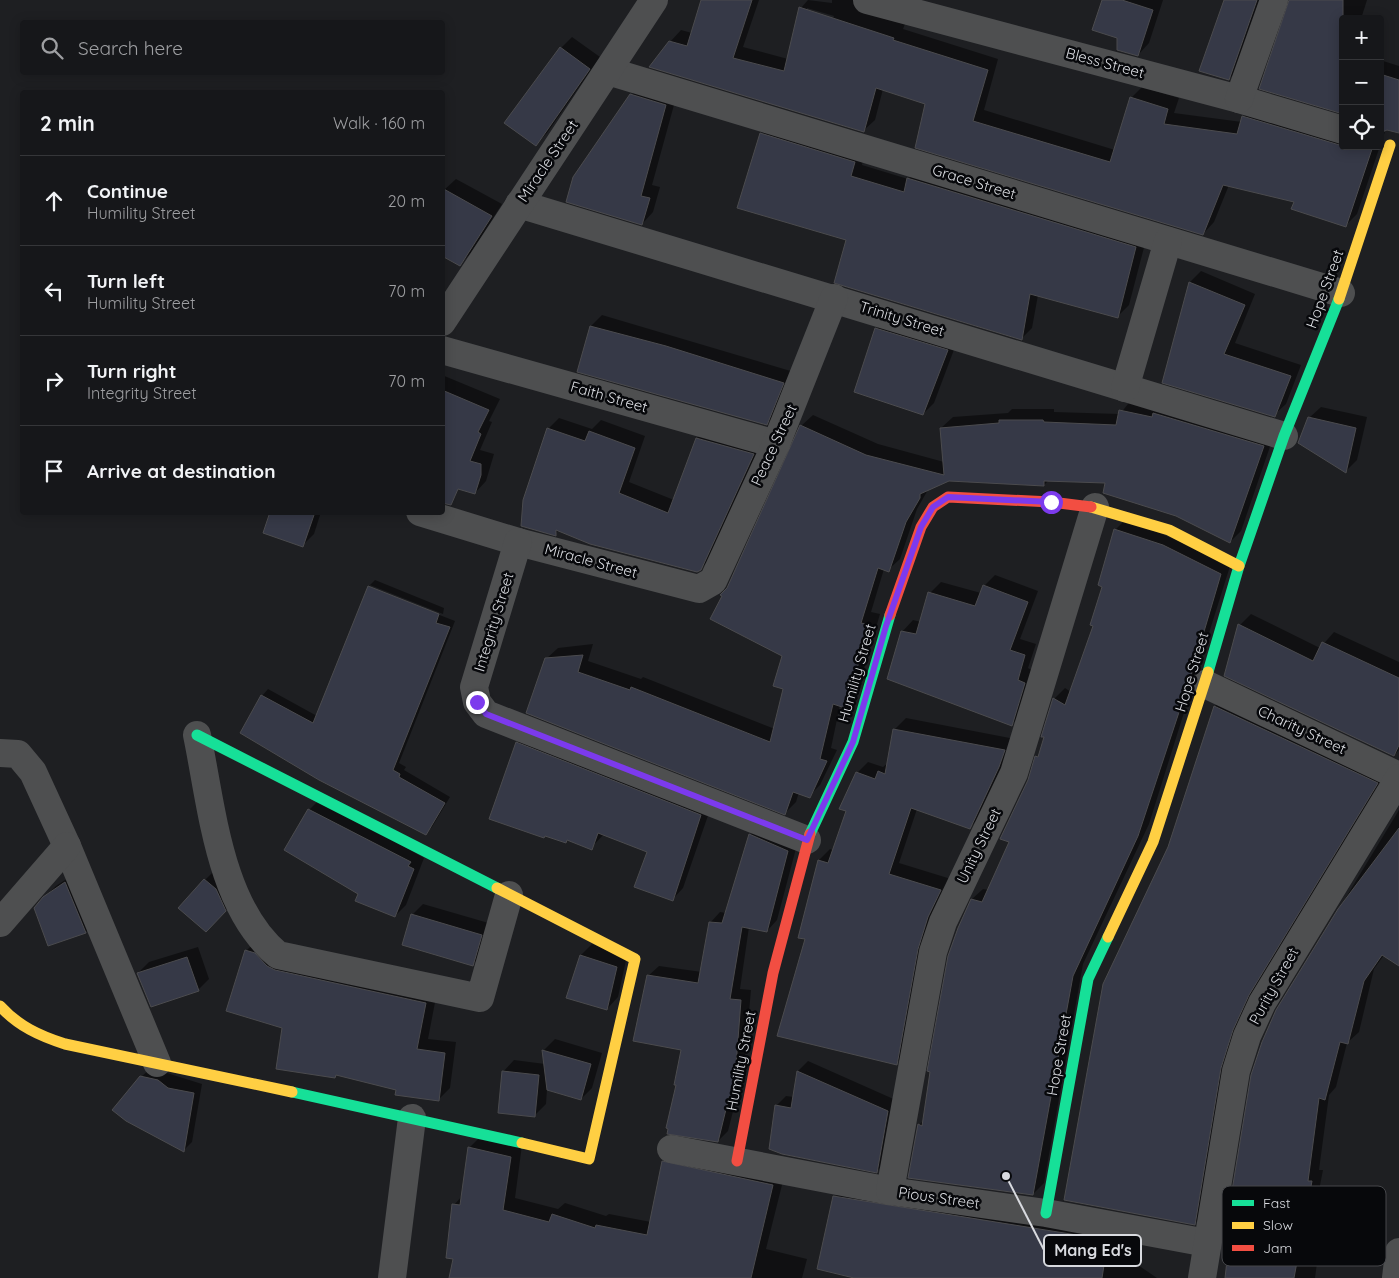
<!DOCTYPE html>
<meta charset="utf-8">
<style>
:root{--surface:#16171a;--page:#1f2023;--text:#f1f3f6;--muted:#9e9fa2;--line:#353639}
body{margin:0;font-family:Quicksand,sans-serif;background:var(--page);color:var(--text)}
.controls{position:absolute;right:15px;top:15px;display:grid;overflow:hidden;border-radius:5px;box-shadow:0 2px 12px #0003}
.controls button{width:45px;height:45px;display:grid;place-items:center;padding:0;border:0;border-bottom:1px solid var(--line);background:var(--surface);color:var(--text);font:25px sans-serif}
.stop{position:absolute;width:15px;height:15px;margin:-11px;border:4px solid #7c3aed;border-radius:50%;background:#fff}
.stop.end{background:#7c3aed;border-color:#fff;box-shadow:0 1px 5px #0008}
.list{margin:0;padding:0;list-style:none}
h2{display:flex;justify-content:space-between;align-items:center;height:65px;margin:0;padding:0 20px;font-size:21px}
h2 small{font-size:16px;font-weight:400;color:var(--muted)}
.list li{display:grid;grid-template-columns:32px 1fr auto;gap:15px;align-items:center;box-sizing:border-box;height:90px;padding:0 20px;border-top:1px solid var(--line)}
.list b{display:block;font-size:19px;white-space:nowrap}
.list p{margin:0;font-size:16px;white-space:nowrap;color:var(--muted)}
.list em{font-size:16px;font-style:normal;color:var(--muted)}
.icon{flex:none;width:28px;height:28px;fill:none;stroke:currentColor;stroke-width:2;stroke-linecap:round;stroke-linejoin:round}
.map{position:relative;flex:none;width:1399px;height:1278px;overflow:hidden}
.search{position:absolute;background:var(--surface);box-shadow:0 2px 12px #0003;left:20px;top:20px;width:425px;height:55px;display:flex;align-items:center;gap:12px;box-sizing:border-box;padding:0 18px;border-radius:5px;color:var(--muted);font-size:19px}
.panel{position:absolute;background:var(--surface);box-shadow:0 2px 12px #0003;left:20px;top:90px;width:425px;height:425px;border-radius:5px}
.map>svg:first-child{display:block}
.shadow{fill:#0007;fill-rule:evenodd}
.building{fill:#363947;stroke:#4b4b4e}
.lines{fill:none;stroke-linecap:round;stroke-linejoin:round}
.street{stroke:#4e4f50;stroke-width:28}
.fast{stroke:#16e098;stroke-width:11}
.slow{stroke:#ffcf43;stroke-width:11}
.jam{stroke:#f24e42;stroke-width:11}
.route{stroke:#7c3aed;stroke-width:6}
.labels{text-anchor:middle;stroke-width:5;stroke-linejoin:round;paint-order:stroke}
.street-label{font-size:15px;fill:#d8dadf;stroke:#07080b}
.key{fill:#07080b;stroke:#46474b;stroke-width:1}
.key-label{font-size:14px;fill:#d8dadf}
.leader{fill:none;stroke:#d8dadf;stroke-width:2}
.callout-dot{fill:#d8dadf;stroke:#07080b;stroke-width:2}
.callout{fill:#07080b;stroke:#d8dadf;stroke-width:2}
.callout-label{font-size:16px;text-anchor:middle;font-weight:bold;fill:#d8dadf}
</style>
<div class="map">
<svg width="1399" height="1278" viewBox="0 0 1399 1278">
<rect width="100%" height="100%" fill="#1e1f22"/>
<g class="shadow">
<path d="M703 0H759L743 47 788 59 801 8 808 0 832 3V0H867L909 14 903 29 998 59 984 110 1115 150 1131 98 1142 87 1179 98 1174 113 1242 122 1243 117 1254 106 1343 132V146H1380L1357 214 1346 225 1296 201 1229 185 1214 222 1203 234 927 103 883 89 875 120 863 131 670 42 681 30 692 33ZM807 8 834 16 833 19 807 10Z"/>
<polygon points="1103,0 1163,0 1149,43 1138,55 1118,37"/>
<polygon points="1225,0 1264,0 1240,68 1229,79"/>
<polygon points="1290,0 1367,0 1361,19 1343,19"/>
<polygon points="572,37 600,57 547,133 536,144 561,48"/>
<polygon points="1380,60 1399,66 1399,95 1380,145"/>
<polygon points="643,84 677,94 652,185 660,187 653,212 642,224 631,95"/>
<polygon points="773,123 865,151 862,165 908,179 920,167 1147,236 1129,305 1118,316 1038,295 1032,328 1021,339 847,239 761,134"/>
<polygon points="456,179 502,204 471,253 460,264 444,190"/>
<polygon points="1201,271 1255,294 1235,343 1301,365 1286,404 1274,415 1163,382 1190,282"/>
<polygon points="602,315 794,372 778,413 766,424 591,326"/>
<polygon points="888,318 958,339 934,403 923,414 876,329"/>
<polygon points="442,375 500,399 489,421 492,422 480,450 494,454 486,481 475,493 442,483"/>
<polygon points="1132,399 1274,435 1241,531 1230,542 1106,482 1049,480 1044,485 949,480 929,488 917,509 900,559 888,570 884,569 871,612 880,614 856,696 845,707 840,705 831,748 837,750 820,785 809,796 799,792 796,802 785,813 546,659 558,648 593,644 588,661 641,679 643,677 775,729 784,688 783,655 728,588 801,426 813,415 878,444 944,462 941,428 953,417 1008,413 1012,409 1054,409 1054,412 1120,414"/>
<polygon points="1321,407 1367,417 1357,460 1346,471 1309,418"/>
<polygon points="559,418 592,429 601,420 645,436 629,482 674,500 697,438 708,427 764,443 712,557 700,569 559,530 555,534 548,429"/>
<polygon points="272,512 321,512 314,534 303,545"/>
<polygon points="1126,519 1231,563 1149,824 1083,964 1044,1183 1033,1194 919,1125 924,1120 972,899 983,889 989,890 1011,842 1037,757 1041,753 1054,699 1065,688 1071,692 1094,625 1115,530"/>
<polygon points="995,575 1038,591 1020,639 1036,644 1028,668 1035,672 1023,713 1012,724 902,632 913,620 921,622 930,593 941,582 981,593 984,586"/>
<polygon points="375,580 444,608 443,614 370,585 370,588 455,621 399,763 406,767 404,770 450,797 432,827 426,833 242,732 262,696 268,689 317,716 369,586"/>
<polygon points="1251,614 1320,648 1334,632 1399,662 1399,750 1394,755 1240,625"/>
<polygon points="1226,695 1388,772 1259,982 1206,1212 1194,1224 1169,847 1215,706"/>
<polygon points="906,718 1015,739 981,816 970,827 917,809 899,863 951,879 908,1052 896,1063 807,938 819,860 830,849 835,851 857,773 868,762 883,767 889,762 895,729"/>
<polygon points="528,732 712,804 683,888 672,900 648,852 604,834 591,848 568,840 566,842 517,743"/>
<polygon points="320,799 424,858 406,905 395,916 359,893 309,810"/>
<polygon points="1399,810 1399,952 1384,955 1374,969 1359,1032 1347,1043 1336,1087 1329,1095 1319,1170 1323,1170 1308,1247 1319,1248 1315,1278 1226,1278 1277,1011"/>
<polygon points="760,825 798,841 777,920 767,931 749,927 740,989 751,990 744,1068 728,1131 718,1141 678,1084 683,1049 648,976 659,966 702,972 710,923 720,912 726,913 750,835"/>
<polygon points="216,869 236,899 217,920 205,880"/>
<polygon points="77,872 97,921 86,932 44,898 56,886"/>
<polygon points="423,904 492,924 484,954 472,965 412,915"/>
<polygon points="257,940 437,992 428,1039 456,1042 450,1088 439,1099 397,1089 283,1027 246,951"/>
<polygon points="592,944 627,956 618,997 607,1009 568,997 581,955"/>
<polygon points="198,947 209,979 198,990 138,973 149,962"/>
<polygon points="555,1039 602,1053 592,1088 581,1099 547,1089 546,1104 535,1115 503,1072 514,1060 545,1064 544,1050"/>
<polygon points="808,1061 898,1101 887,1161 877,1171 776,1106 786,1096 794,1097 798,1071"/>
<polygon points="151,1068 202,1084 192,1142 183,1151 141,1077"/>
<polygon points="481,1136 522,1145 515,1198 558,1209 565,1203 606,1216 609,1214 651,1222 663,1162 675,1150 785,1173 766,1249 807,1259 802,1278 450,1278 454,1258 454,1205 462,1196 469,1148"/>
<polygon points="847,1185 1119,1229 1116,1250 1157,1278 859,1278 835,1197"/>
</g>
<g class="building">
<polygon points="701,0 752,0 733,58 784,71 799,7 894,38 893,40 988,70 973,121 1110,162 1130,97 1168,109 1164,124 1237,134 1242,116 1343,146 1373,146 1346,227 1291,209 1294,202 1223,185 1203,235 915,148 925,104 876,88 864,132 649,67 669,41 687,46"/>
<polygon points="1102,0 1122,0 1153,10 1138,56 1117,50 1117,38 1092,30"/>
<polygon points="1224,0 1257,0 1229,80 1199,71"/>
<polygon points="1289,0 1343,0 1343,114 1259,89"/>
<polygon points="560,47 590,69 536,146 504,123"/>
<polygon points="1380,74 1399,80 1399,133 1387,130 1380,133"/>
<polygon points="630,94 666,105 641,196 650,198 642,225 566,202 573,177"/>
<polygon points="760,133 855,162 851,176 904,192 907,178 1136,247 1118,318 1030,294 1022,340 834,283 846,240 737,208"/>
<polygon points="442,188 492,216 460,266 442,256"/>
<polygon points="1189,282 1245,305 1224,354 1291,376 1275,417 1162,383"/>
<polygon points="590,326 666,346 784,383 767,425 577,372"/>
<polygon points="875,328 948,350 923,415 854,392"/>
<polygon points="442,390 489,410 478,432 481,434 470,461 481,464 481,475 475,494 458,489 451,505 442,503"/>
<polygon points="1119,410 1152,417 1153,413 1264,446 1230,543 1176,516 1103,493 1105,483 1044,481 1044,486 949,481 920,494 920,498 906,522 889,572 878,568 861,623 870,625 845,708 833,704 820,759 827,761 810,798 793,792 785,815 526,713 545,658 583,655 578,672 630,690 631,687 770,742 783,689 773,686 782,656 710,619 722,596 720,595 727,588 800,425 866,455 944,475 940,428 999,423 999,420 1043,420 1044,422 1116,425"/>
<polygon points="1308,417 1356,428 1346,473 1298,443"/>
<polygon points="547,428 585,441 589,431 635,448 619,493 668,513 696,438 754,454 701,570 697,572 590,544 556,530 556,536 521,526 523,500"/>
<polygon points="270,512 315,512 303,547 263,533"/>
<polygon points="1114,529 1163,545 1221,574 1190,679 1138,836 1073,976 1033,1195 908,1178 918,1124 922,1126 930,1072 927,1071 948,956 958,928 971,899 982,902 1009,842 1000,839 1028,780 1035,756 1038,757 1044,737 1041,737 1053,698 1065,705 1093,626 1090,625 1102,587 1098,585"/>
<polygon points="983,585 1028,602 1010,650 1025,655 1018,680 1025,683 1012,726 887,679 901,631 916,634 928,592 975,606"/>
<polygon points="368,586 439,614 436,623 450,627 393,770 400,774 399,777 445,803 426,835 319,780 240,733 261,695 313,723"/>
<polygon points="1238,624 1313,661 1322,642 1399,678 1399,745 1394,756 1224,676"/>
<polygon points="1214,706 1378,783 1249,995 1233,1030 1221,1068 1195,1225 1064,1200 1103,984 1168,847"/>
<polygon points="893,729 1005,750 999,767 970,829 911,808 889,874 941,890 928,917 918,949 897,1065 777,1036 805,939 798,938 818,860 828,863 846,811 839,809 856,772 875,779 878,771 885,774"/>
<polygon points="516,742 701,815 673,901 634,887 647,852 598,833 592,850 567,840 566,843 545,836 544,838 489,819"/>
<polygon points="308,809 411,862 408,866 414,869 395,917 355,901 358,894 284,850"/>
<polygon points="1399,828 1399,966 1382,955 1364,981 1348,1044 1340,1042 1325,1100 1319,1098 1308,1181 1312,1181 1294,1278 1225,1278 1230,1234 1225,1233 1251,1075 1262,1042 1276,1010 1338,909"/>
<polygon points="749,834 788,851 767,932 742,927 730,999 741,1000 735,1079 731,1098 729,1097 718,1142 667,1134 668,1129 666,1128 676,1085 674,1085 681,1050 633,1041 647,975 698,983 709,922 722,923"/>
<polygon points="204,879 216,889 226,911 206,932 178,908"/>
<polygon points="65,882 86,933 48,946 34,908 43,897"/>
<polygon points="411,914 482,935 473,966 402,945"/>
<polygon points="245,950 255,953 267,966 275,970 426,1003 417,1049 445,1053 439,1101 395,1095 396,1090 336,1075 335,1078 276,1069 282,1028 226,1011"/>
<polygon points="580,955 617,967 607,1010 566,998"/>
<polygon points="187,957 199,991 151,1007 137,973"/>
<polygon points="542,1050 591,1064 581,1100 547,1090"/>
<polygon points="502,1071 539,1075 535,1117 498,1113"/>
<polygon points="797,1071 888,1111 877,1173 782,1154 769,1149 775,1105 791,1108"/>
<polygon points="140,1076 158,1080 168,1088 194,1093 184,1152 126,1121 112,1110"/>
<polygon points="468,1147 511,1157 503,1210 549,1222 552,1214 595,1228 596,1225 647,1235 662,1161 773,1185 751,1278 449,1278 453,1259 446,1258 452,1204 460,1205"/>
<polygon points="833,1196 1108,1240 1102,1278 854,1278 817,1269"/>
</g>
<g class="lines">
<g class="street">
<polyline points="867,0 1239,99 1343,130"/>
<polyline points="608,71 1341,293"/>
<polyline points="1239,99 1274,0"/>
<polyline points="519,204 1284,436"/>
<polyline points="442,322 654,0"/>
<polyline points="442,350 776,444"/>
<polyline points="1125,388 1168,241"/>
<polyline points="420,512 518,542 699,589 713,581 776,444 834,298"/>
<polyline points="518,542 474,687 477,702 486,714 807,840"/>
<polyline points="1205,684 1399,776"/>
<path d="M197 735C212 807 219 906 278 955L480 998 509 895"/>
<polyline points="0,753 18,754 33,772 67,846 157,1063"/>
<polyline points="0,923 67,846"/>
<polyline points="671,1149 890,1191 1046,1213 1207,1243"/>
<polyline points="890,1191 933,952 943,922 1014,773 1095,507"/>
<polyline points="392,1278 412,1118"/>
<polyline points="1202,1278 1236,1071 1247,1036 1262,1003 1399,778"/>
<polyline points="1396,1278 1399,1252"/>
</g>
<g class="fast">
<polyline points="1208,672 1239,566 1284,436 1339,299"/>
<polyline points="197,735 497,888"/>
<polyline points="810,834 853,742 890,615"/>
<polyline points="292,1092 522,1143"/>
<polyline points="1046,1213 1088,979 1108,937"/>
</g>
<g class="slow">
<polyline points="1339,299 1390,145"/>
<polyline points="1091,507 1169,530 1239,566"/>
<polyline points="497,888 635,959 589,1159 522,1143"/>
<polyline points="1108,937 1153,842 1208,672"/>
<path d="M0 1006C18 1026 40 1036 65 1044L292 1092"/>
</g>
<g class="jam">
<polyline points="890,615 921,527 933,507 948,497 1051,502 1091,507"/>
<polyline points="737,1161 773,973 810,834"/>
</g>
</g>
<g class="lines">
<polyline class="route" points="477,702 486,714 807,840 853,742 886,626 921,527 933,507 948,497 1051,502"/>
</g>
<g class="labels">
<g class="street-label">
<text transform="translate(1105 63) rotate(15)" y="5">Bless Street</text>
<text transform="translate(548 161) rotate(-56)" y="5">Miracle Street</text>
<text transform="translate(974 182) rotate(17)" y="5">Grace Street</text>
<text transform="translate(1325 289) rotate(-70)" y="5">Hope Street</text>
<text transform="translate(902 319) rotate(17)" y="5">Trinity Street</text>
<text transform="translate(609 397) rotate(16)" y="5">Faith Street</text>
<text transform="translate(774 445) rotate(-65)" y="5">Peace Street</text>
<text transform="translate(591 561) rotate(15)" y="5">Miracle Street</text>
<text transform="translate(494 622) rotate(-73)" y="5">Integrity Street</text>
<text transform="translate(1192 672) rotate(-73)" y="5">Hope Street</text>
<text transform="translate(857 673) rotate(-74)" y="5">Humility Street</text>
<text transform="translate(1302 730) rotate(25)" y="5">Charity Street</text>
<text transform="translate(979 846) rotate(-64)" y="5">Unity Street</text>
<text transform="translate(1274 986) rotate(-61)" y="5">Purity Street</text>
<text transform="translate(1059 1055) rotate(-80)" y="5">Hope Street</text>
<text transform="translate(741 1061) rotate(-79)" y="5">Humility Street</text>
<text transform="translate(939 1198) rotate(8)" y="5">Pious Street</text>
</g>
</g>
<rect x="1222" y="1186" width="164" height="80" rx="8" class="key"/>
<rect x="1232" y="1200" width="22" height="6" fill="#16e098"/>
<rect x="1232" y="1222" width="22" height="7" fill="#ffcf43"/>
<rect x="1232" y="1245" width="22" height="6" fill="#f24e42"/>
<g class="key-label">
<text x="1263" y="1208">Fast</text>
<text x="1263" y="1230">Slow</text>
<text x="1263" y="1253">Jam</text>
</g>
<path class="leader" d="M1006 1176L1044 1250"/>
<circle class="callout-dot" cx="1006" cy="1176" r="5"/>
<rect class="callout" x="1044" y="1235" width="97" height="31" rx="5"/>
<g class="callout-label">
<text x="1093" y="1256">Mang Ed's</text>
</g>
</svg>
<div class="controls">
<button>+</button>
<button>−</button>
<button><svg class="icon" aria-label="locate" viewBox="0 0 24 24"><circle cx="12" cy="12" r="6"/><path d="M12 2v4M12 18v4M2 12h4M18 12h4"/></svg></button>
</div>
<div class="stop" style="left:1051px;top:502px"></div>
<div class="stop end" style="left:477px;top:702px"></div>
<div class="search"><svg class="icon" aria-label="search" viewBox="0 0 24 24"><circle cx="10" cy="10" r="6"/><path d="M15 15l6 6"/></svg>Search here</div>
<section class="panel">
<h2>2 min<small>Walk · 160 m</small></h2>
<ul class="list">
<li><svg class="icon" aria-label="ahead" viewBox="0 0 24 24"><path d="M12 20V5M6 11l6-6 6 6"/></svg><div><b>Continue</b><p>Humility Street</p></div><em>20 m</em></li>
<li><svg class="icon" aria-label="left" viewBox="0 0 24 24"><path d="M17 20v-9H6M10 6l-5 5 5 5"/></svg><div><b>Turn left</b><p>Humility Street</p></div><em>70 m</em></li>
<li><svg class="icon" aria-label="right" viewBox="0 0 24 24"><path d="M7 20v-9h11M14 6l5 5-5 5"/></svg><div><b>Turn right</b><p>Integrity Street</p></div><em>70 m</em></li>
<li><svg class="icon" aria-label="arrive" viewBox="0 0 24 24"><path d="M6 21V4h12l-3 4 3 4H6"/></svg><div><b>Arrive at destination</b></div></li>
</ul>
</section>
</div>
